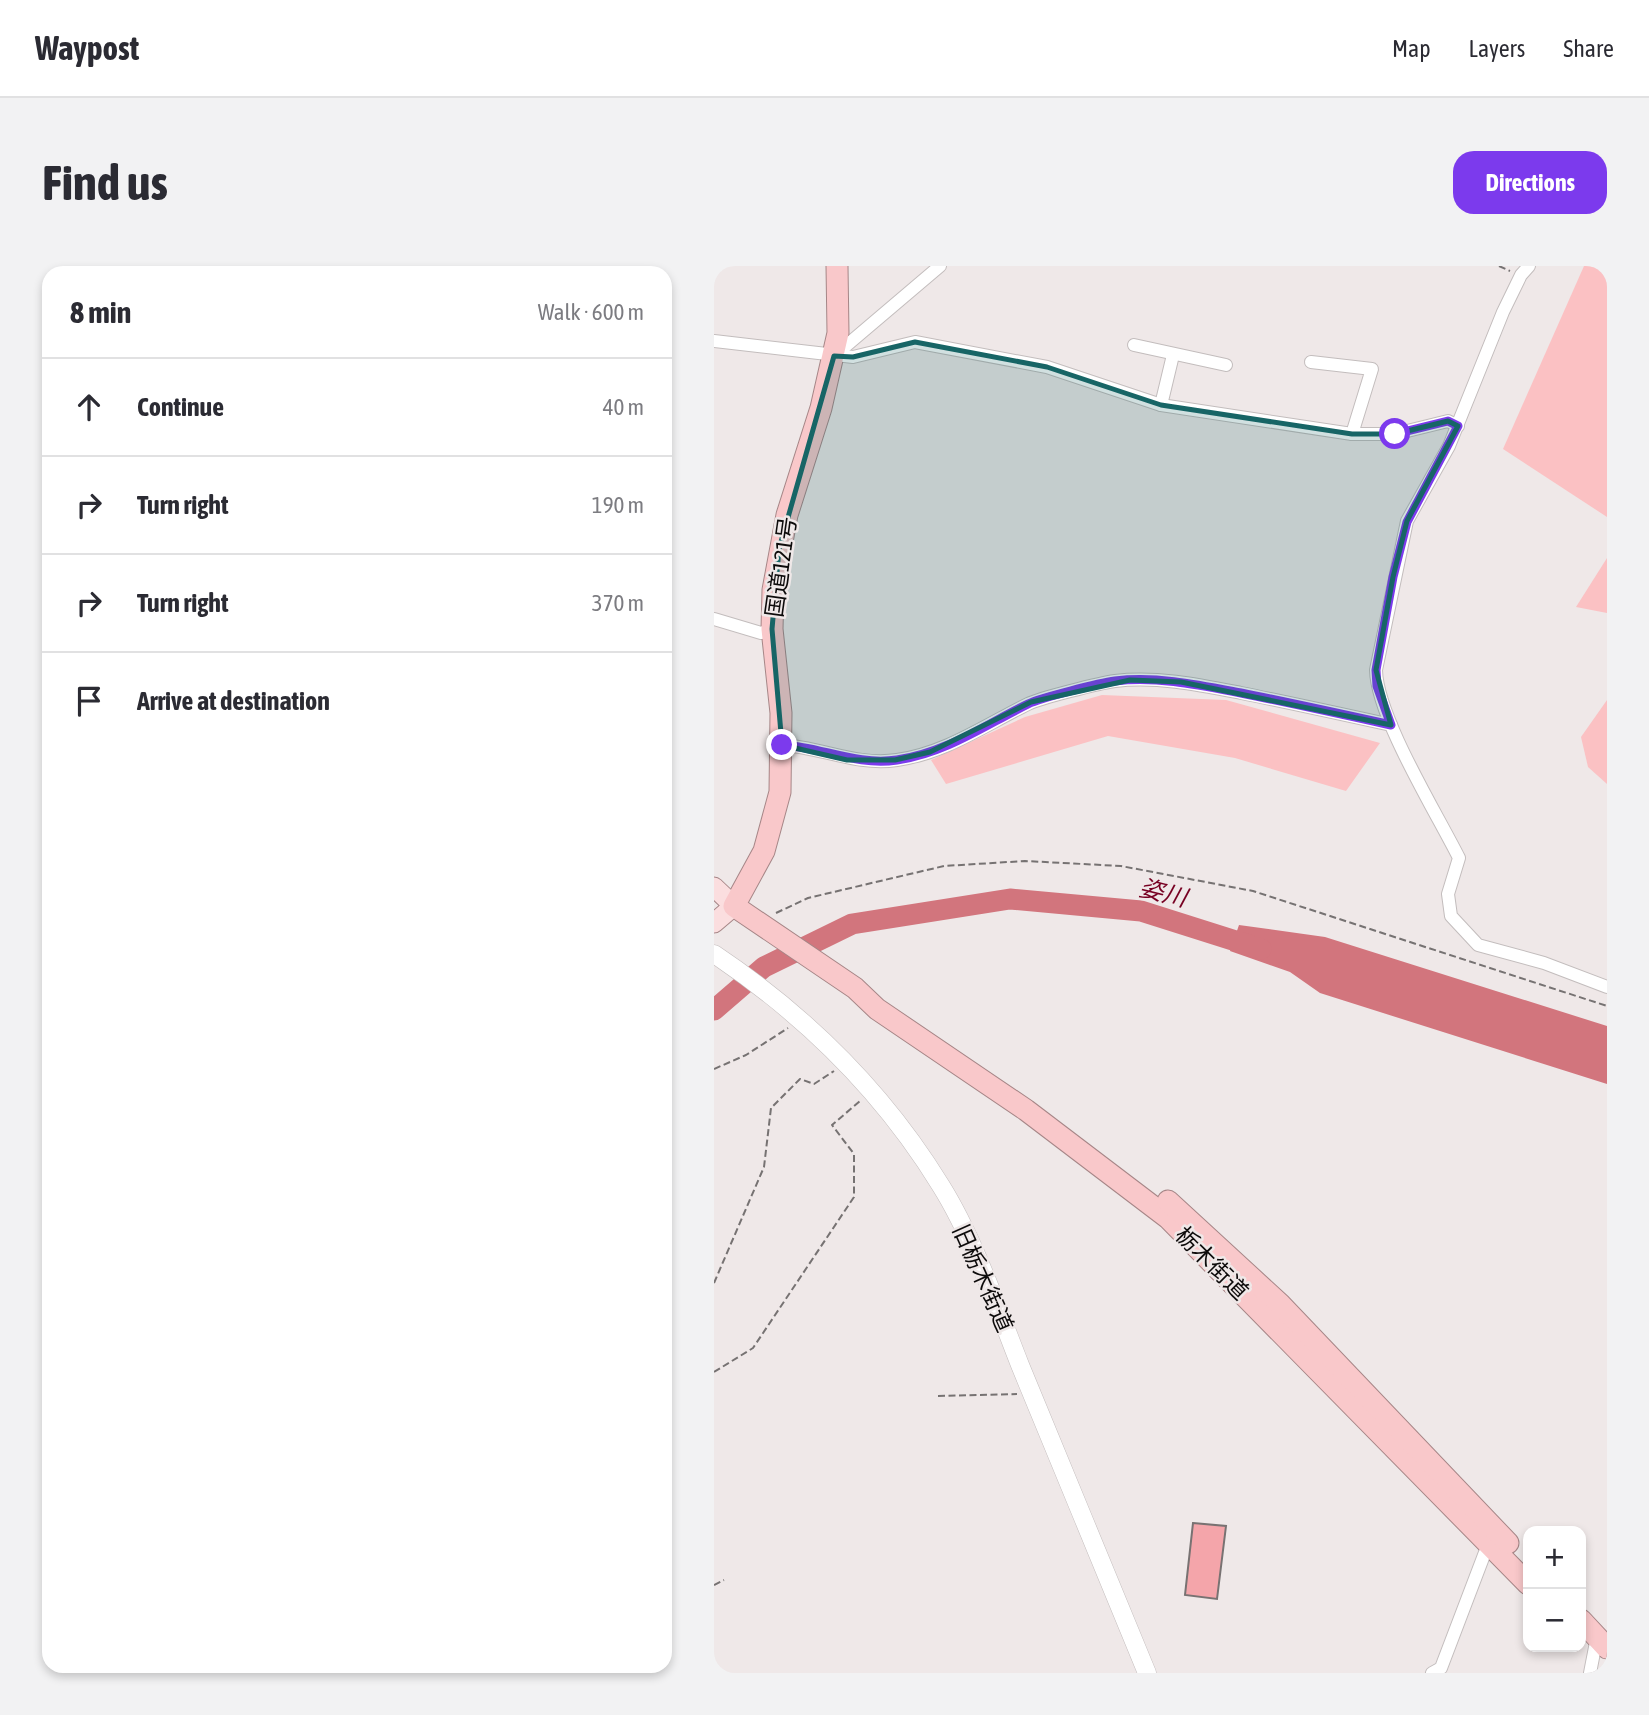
<!DOCTYPE html>
<meta charset="utf-8">
<style>
:root{--surface:#fff;--page:#f2f2f3;--text:#2b2b33;--muted:#7c7c81;--line:#e1e1e2;--accent:#7c3aed}
body{margin:0;font-family:"Asap Condensed","Noto Sans JP",sans-serif;background:var(--page);color:var(--text)}
.controls{position:absolute;right:21px;bottom:21px;display:grid;overflow:hidden;border-radius:14px;box-shadow:0 4px 10px #0003}
.controls button{width:63px;height:63px;display:grid;place-items:center;padding:0;border:0;border-bottom:2px solid var(--line);background:var(--surface);color:var(--text);font:35px sans-serif}
.stop{position:absolute;width:21px;height:21px;margin:-16px;border:5px solid #7c3aed;border-radius:50%;background:#fff}
.stop.end{background:#7c3aed;border-color:#fff;box-shadow:0 2px 7px #0008}
.list{margin:0;padding:0;list-style:none}
h2{display:flex;justify-content:space-between;align-items:center;height:91px;margin:0;padding:0 28px;font-size:30px}
h2 small{font-size:23px;font-weight:400;color:var(--muted)}
.list li{display:grid;grid-template-columns:46px 1fr auto;gap:21px;align-items:center;box-sizing:border-box;height:98px;padding:0 28px;border-top:2px solid var(--line)}
.list b{display:block;font-size:26px;white-space:nowrap}
.list em{font-size:23px;font-style:normal;color:var(--muted)}
.icon{flex:none;width:38px;height:38px;fill:none;stroke:currentColor;stroke-width:2;stroke-linecap:round;stroke-linejoin:round}
.map{position:relative;flex:none;width:893px;height:1407px;overflow:hidden;border-radius:21px}
header{display:flex;align-items:center;gap:42px;box-sizing:border-box;height:98px;padding:0 35px;background:var(--surface);border-bottom:2px solid var(--line)}
header strong{font-size:33px}
nav{display:flex;gap:38px;margin-inline-start:auto;font-size:24px}
.intro{display:flex;align-items:center;justify-content:space-between;box-sizing:border-box;height:168px;padding:0 42px}
h1{margin:0;font-size:49px}
.button{padding:18px 32px;border-radius:21px;background:var(--accent);color:#fff;font-size:24px;font-weight:700}
main{display:flex;gap:42px;padding:0 42px}
aside{flex:1;background:var(--surface);border-radius:21px;box-shadow:0 4px 10px #0003}
.map>svg:first-child{display:block}
.green{fill:#fbc1c3}
.water{fill:#d2757d}
.lines{fill:none;stroke-linecap:round;stroke-linejoin:round}
.river{stroke:#d2757d;stroke-width:21}
.building{fill:#f4a5aa;stroke:#787272;stroke-width:2}
.street-casing{stroke:#c3bdbd;stroke-width:14}
.secondary-casing{stroke:#c3bdbd;stroke-width:19}
.primary-casing{stroke:#a68687;stroke-width:21}
.highway-casing{stroke:#a68687;stroke-width:23}
.path{stroke:#767272;stroke-width:2;stroke-dasharray:7 3.5;stroke-linecap:butt}
.street{stroke:#fff;stroke-width:12}
.secondary{stroke:#fff;stroke-width:18}
.primary{stroke:#fbdedf;stroke-width:19}
.highway{stroke:#f9c8ca;stroke-width:21}
.route{stroke:#7c3aed;stroke-width:9}
.marked{fill:#176566;fill-opacity:0.2;stroke:#176566;stroke-width:5;stroke-linejoin:round}
.labels{text-anchor:middle;stroke-width:5;stroke-linejoin:round;paint-order:stroke}
.street-label{font-size:23px;fill:#0d0b0b;stroke:#efe8e8}
.water-label{font-size:24px;font-style:italic;fill:#702;stroke:#efe8e8}
</style>
<header>
<strong>Waypost</strong>
<nav><a>Map</a><a>Layers</a><a>Share</a></nav>
</header>
<div class="intro"><h1>Find us</h1><a class="button">Directions</a></div>
<main>
<aside>
<h2>8 min<small>Walk · 600 m</small></h2>
<ul class="list">
<li><svg class="icon" aria-label="ahead" viewBox="0 0 24 24"><path d="M12 20V5M6 11l6-6 6 6"/></svg><div><b>Continue</b></div><em>40 m</em></li>
<li><svg class="icon" aria-label="right" viewBox="0 0 24 24"><path d="M7 20v-9h11M14 6l5 5-5 5"/></svg><div><b>Turn right</b></div><em>190 m</em></li>
<li><svg class="icon" aria-label="right" viewBox="0 0 24 24"><path d="M7 20v-9h11M14 6l5 5-5 5"/></svg><div><b>Turn right</b></div><em>370 m</em></li>
<li><svg class="icon" aria-label="arrive" viewBox="0 0 24 24"><path d="M6 21V4h12l-3 4 3 4H6"/></svg><div><b>Arrive at destination</b></div></li>
</ul>
</aside>
<div class="map">
<svg width="893" height="1407" viewBox="0 0 893 1407">
<rect width="100%" height="100%" fill="#efe8e8"/>
<g class="green">
<polygon points="870,0 893,0 893,251 789,183"/>
<polygon points="893,292 893,347 862,341"/>
<polygon points="388,429 512,434 666,477 632,525 521,492 394,470 232,518 217,494 311,451"/>
<polygon points="893,434 893,518 874,501 867,471"/>
</g>
<polygon class="water" points="525,659 611,671 893,760 893,818 606,727 576,706 516,685"/>
<g class="lines">
<polyline class="river" points="0,744 50,701 138,658 296,633 427,645 547,683"/>
</g>
<polygon class="building" points="479,1257 512,1260 503,1333 471,1329"/>
<g class="lines">
<g class="street-casing">
<g id="street">
<path d="M815 0 807 9 789 46 735 180 693 255 662 404C663 451 722 546 745 592L734 628 737 650 764 679 830 697 893 721"/>
<polyline points="0,75 139,91 201,76 333,101 447,139 638,168 681,168 734,155 744,160"/>
<polyline points="420,79 512,99"/>
<polyline points="120,90 226,0"/>
<polyline points="597,96 658,103 638,168"/>
<polyline points="447,139 459,89"/>
<polyline points="0,353 47,367 58,363"/>
<path d="M68 479C107 481 142 500 183 494 232 487 271 459 314 438 326 432 386 417 401 415 443 410 486 419 527 427 577 437 627 448 677 459"/>
<polyline points="718,1407 727,1402 775,1276"/>
<polyline points="876,1407 883,1371"/>
</g>
</g>
<g class="secondary-casing">
<path id="secondary" d="M0 688C91 749 170 827 227 920 259 971 284 1043 306 1099 348 1202 391 1304 433 1407"/>
</g>
<g class="primary-casing">
<g id="primary">
<polyline points="0,621 20,640"/>
<polyline points="0,657 20,640"/>
</g>
</g>
<g class="highway-casing">
<g id="highway">
<polyline points="123,0 124,67 107,142 73,249 59,324 58,363 67,447 66,526 50,585 20,640 141,722 163,743 312,844 454,952 814,1318"/>
<polyline points="454,935 566,1038 794,1277"/>
<polyline points="867,1354 893,1382"/>
</g>
</g>
<g class="path">
<polyline points="785,0 796,5"/>
<polyline points="62,647 94,632 230,600 311,595 407,600 539,625 893,740"/>
<polyline points="0,803 32,789 74,762"/>
<polyline points="0,1017 50,901 57,842 86,813 100,818 120,805"/>
<polyline points="0,1106 39,1082 140,931 140,888 118,859 146,835"/>
<polyline points="224,1130 303,1128"/>
<polyline points="0,1319 10,1314"/>
</g>
<use href="#street" class="street"/>
<use href="#secondary" class="secondary"/>
<use href="#primary" class="primary"/>
<use href="#highway" class="highway"/>
</g>
<g class="lines">
<path class="route" d="M68 479C107 481 142 500 183 494 232 487 271 459 314 438 326 432 386 417 401 415 443 410 485 419 527 427 577 437 627 448 677 459L663 420 662 404 679 311 693 256 744 160 734 155 681 168"/>
</g>
<path class="marked" d="M201 76 333 101 447 139 638 168H681L734 155 744 160 693 255 679 311 662 404 677 459 467 416 416 414 317 436 216 486 181 494H133L68 479 58 363 65 283 120 90 139 91Z"/>
<g class="labels">
<g class="street-label">
<text transform="translate(67 301) rotate(-82)" y="8">国道121号</text>
<text transform="translate(498 997) rotate(45)" y="8">栃木街道</text>
<text transform="translate(269 1012) rotate(66)" y="8">旧栃木街道</text>
</g>
<g class="water-label">
<text transform="translate(449 627) rotate(14)" y="8">姿川</text>
</g>
</g>
</svg>
<div class="controls">
<button>+</button>
<button>−</button>
</div>
<div class="stop" style="left:681px;top:168px"></div>
<div class="stop end" style="left:68px;top:479px"></div>
</div>
</main>
